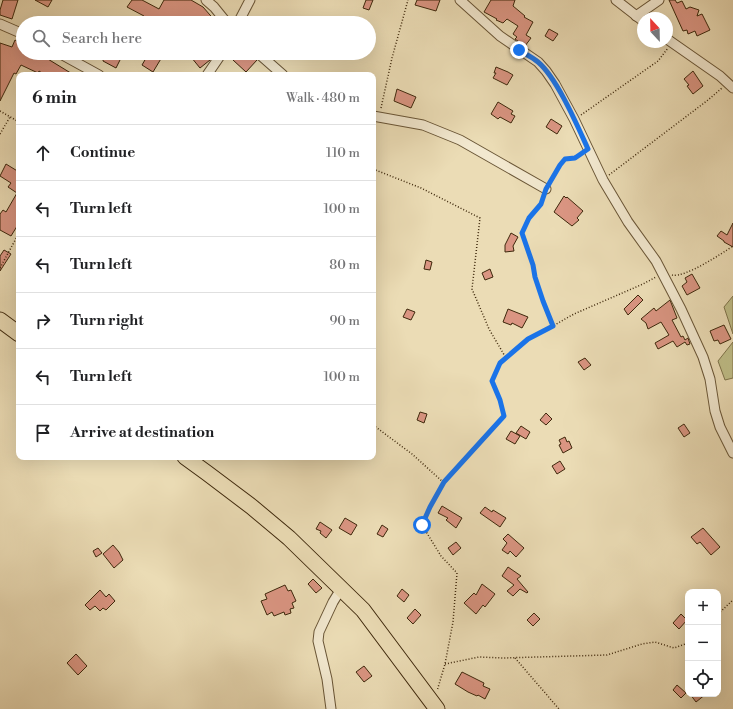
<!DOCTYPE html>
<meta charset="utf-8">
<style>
:root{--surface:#fff;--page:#f6f6f6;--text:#202124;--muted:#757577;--line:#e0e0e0}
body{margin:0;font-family:"Libre Bodoni",serif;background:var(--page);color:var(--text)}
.controls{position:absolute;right:12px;bottom:12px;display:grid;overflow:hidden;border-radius:8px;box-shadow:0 4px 16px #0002}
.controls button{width:36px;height:36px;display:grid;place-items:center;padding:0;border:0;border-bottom:1px solid var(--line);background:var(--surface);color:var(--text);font:20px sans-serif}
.compass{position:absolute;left:637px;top:12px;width:36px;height:36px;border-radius:50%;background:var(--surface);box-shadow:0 4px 16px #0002;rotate:338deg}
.stop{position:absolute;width:12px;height:12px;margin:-9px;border:3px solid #1a73e8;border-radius:50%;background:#fff}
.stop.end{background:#1a73e8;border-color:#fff;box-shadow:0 1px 4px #0008}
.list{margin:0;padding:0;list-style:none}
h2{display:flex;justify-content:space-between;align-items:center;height:52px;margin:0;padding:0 16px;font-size:17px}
h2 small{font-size:13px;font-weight:400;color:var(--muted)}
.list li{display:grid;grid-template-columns:26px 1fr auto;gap:12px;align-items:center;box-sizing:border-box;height:56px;padding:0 16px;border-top:1px solid var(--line)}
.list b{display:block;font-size:15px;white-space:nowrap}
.list em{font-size:13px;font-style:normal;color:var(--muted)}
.icon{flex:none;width:22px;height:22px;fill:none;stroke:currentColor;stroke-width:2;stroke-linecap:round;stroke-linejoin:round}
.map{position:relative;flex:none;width:733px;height:709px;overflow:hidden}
.search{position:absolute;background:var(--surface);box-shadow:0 4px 16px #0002;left:16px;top:16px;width:360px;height:44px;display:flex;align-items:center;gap:10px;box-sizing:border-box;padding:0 14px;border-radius:22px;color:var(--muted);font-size:15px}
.panel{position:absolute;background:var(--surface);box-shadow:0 4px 16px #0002;left:16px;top:72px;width:360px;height:388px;border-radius:8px}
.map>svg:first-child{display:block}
.green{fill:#bfbe88;stroke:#7e734a}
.building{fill:#da9582;stroke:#3e280c}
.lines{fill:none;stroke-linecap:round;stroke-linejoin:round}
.minor-casing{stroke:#695536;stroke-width:11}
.trunk-casing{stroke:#3e280c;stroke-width:17}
.path{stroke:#3e280c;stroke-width:1.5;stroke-dasharray:1 2;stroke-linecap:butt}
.minor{stroke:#f2e8cf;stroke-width:9}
.trunk{stroke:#ebdcb5;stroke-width:15}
.route{stroke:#1a73e8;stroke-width:5}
</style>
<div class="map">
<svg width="733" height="709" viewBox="0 0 733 709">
<rect width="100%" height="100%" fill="#ebdcb5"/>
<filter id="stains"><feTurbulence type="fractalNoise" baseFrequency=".005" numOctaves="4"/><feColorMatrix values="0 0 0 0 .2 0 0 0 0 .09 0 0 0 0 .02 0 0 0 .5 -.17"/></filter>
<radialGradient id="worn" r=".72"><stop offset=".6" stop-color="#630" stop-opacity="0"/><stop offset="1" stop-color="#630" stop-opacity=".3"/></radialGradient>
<g class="green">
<polygon points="733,296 733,334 724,307"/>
<polygon points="733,342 733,378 725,380 718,361"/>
</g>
<g class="building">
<polygon points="3,0 18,0 12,19 0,15 0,10"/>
<polygon points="35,0 52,0 48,7"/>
<polygon points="132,0 142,0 159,9 164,0 191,0 203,7 217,23 140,23 144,16 127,7"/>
<polygon points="366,0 373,0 369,10 363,8"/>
<polygon points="417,0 440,0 436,11 415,5"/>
<polygon points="491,0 515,0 513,6 525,16 524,17 533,22 526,35 531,38 525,46 515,39 517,37 513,34 518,26 507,19 503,23 496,20 497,19 484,12"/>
<polygon points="669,0 675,0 677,3 682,1 686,9 690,7 699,10 697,16 702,14 710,30 697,36 695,31 688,34 687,30 683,31"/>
<polygon points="549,29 558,34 553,41 545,36"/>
<polygon points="15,40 23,45 23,53 38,53 74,75 45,75 39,71 38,73 21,65 16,74 14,73 0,101 0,43 12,47"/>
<polygon points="104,53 115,53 122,56 116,68 103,61"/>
<polygon points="149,53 155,53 162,57 153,72 142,65"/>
<polygon points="195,53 215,53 210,60 200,68 191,57"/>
<polygon points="240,53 252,53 257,60 246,72 233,60"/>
<polygon points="496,67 508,72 513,75 507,85 493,78 496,73 494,73"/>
<polygon points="693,71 703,86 693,94 687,86 689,85 684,79"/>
<polygon points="397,89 416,97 411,108 394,101"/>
<polygon points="498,102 513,111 511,114 515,116 511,123 500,117 498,119 491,114"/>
<polygon points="551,119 562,126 557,134 546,127"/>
<polygon points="6,164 19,172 19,223 11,236 0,230 0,214 3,210 6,212 17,193 8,187 11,183 0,176"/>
<polygon points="564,196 566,198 567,197 583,211 577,218 579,220 572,226 554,212"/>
<polygon points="733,223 733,247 724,242 724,241 717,236 721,231 727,235"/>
<polygon points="511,233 518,237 513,246 514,251 505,252 505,245"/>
<polygon points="4,250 11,254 0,271 0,256"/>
<polygon points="426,260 432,262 430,270 424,269"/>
<polygon points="490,269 493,277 485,280 482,273"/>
<polygon points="692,274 700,288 687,295 682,286 687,282 685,278"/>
<polygon points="638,295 643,300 628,315 624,309"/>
<polygon points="670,300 677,318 672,320 681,337 683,336 685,340 688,338 690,344 687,345 685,342 677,347 673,341 658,349 655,343 669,335 661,322 648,329 646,323 641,319 654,308 656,311"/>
<polygon points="407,309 415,312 411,320 403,317"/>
<polygon points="508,309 528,317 522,328 512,323 511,325 503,322"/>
<polygon points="724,325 731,339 720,344 718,340 714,341 710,331"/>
<polygon points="585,358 591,365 584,370 578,362"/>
<polygon points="420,412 427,414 424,423 417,420"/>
<polygon points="546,413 552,419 546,425 540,420"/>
<polygon points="684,424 690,433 684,437 678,428"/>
<polygon points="521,426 530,432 526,439 516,433"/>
<polygon points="511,431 520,436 515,444 506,439"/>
<polygon points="565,437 567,442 569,441 572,448 563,453 559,445 561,444 559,440"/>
<polygon points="560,461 565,469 557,474 552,466"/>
<polygon points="442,506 462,518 456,528 446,520 448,518 438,513"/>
<polygon points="485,507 492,512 493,510 506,518 500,527 480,513"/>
<polygon points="345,518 357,525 351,535 339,528"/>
<polygon points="320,522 332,530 326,538 320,533 321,531 316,529"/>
<polygon points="382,525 388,529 383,537 377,534"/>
<polygon points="703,528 720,547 711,555 700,542 697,544 691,537"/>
<polygon points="508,534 524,548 516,557 510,551 508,554 502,550 507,543 503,539"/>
<polygon points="456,542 461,548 453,555 448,548"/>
<polygon points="113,545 119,552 123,560 114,568 103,554"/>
<polygon points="98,548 102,553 96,557 93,551"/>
<polygon points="508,567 521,576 517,579 528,592 527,593 520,589 513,596 507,591 514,585 502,576"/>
<polygon points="313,579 322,588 316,593 308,584"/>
<polygon points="482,584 495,594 485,607 483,605 476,614 464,603 474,593 476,595"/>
<polygon points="285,585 288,591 291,590 296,601 292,603 294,608 290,609 291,613 285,615 284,612 274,616 272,612 267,615 261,601 267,599 265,594"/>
<polygon points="402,589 409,595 404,602 397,596"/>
<polygon points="100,590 106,597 109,594 115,601 106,610 103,608 100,611 95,606 90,610 85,605"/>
<polygon points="415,609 421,615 413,624 407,618"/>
<polygon points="534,613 540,619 533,626 527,620"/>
<polygon points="681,614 687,620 679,629 673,623"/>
<polygon points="76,654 87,666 78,675 67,663"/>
<polygon points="364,666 372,676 364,682 356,672"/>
<polygon points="462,672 484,683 483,686 490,689 485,699 478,695 477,696 468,692 455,684"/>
<polygon points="677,685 686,693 681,698 673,690"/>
<polygon points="690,694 706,694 696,702"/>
</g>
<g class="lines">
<g class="minor-casing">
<g id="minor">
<polyline points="206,0 214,7 227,23"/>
<polyline points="460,0 500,36 538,62 546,71 555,84 574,119 603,180 628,222 656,261 681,309 703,357 710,379 715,411 720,427 733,453"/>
<polyline points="616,0 643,21"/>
<polyline points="636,16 659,0"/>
<polyline points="238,23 250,0"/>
<polyline points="0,24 23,34"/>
<polyline points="667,39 720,76 733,88"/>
<polyline points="59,53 99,75"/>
<polyline points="258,53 283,75"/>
<polyline points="207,75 222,53"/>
<polyline points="373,116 423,125 460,140 546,189"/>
<polyline points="331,709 327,679 318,641 319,632 333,602 341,589"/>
</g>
</g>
<g class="trunk-casing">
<g id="trunk">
<polyline points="0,320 19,334"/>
<polyline points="185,457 207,473 252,507 289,538 363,610 437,709"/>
</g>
</g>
<g class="path">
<polyline points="381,108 392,58 408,0"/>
<polyline points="0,111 19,122"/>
<polyline points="581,115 658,61 668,48"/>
<polyline points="0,134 10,117"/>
<polyline points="373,169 421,188 480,218 472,289 489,329 506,358"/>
<polyline points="609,175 708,100 722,88"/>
<path d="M551 181C554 175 559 162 566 159 572 156 575 158 581 153"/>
<polyline points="543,197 541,204 529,218 522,233 533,265 535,277 543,301 553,326"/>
<polyline points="0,268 19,233"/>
<path d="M672 275C685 278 721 254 733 246"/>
<polyline points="373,425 412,454 443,482 430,507 422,525 441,556 457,573 453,622 445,664 437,691"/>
<polyline points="443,482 504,416 500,399 492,381 500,363 528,339 544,331 574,314 643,284 656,277"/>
<polyline points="718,614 733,600"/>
<polyline points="515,658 559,709"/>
<polyline points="445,664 479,657 503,658 607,655 642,644 655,642 674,648 688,643"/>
</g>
<use href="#minor" class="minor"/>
<use href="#trunk" class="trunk"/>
</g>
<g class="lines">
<path class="route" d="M422 525 430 507 444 482 504 416 500 400 492 381 500 363 528 339 553 326 543 301 535 277 533 265 522 233 529 218 541 204 546 189 560 165 565 159 575 158 588 149C577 125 557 78 538 62 532 57 525 54 519 50"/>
</g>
<rect width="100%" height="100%" filter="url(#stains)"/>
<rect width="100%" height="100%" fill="url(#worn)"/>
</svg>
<div class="controls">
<button>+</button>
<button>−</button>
<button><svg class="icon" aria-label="locate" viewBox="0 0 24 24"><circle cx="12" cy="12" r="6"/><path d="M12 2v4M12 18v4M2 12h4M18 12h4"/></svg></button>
</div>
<svg class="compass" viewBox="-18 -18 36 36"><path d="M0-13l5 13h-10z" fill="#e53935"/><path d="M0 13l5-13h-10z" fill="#757577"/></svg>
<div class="stop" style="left:422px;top:525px"></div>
<div class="stop end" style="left:519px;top:50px"></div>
<div class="search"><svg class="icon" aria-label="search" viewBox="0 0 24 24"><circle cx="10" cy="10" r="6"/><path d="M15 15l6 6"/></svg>Search here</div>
<section class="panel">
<h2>6 min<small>Walk · 480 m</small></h2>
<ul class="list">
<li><svg class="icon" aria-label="ahead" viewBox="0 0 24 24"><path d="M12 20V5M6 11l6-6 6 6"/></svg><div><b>Continue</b></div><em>110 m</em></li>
<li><svg class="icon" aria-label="left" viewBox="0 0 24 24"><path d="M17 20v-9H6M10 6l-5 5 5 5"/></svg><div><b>Turn left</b></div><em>100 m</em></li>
<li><svg class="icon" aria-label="left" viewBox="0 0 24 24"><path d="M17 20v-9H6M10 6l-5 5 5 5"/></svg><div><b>Turn left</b></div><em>80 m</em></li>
<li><svg class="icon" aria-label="right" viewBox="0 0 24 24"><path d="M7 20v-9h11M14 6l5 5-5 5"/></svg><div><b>Turn right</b></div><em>90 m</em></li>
<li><svg class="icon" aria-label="left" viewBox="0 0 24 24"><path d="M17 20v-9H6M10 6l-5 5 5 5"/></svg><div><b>Turn left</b></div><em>100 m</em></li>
<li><svg class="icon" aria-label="arrive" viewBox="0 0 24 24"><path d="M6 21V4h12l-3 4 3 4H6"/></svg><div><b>Arrive at destination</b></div></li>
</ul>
</section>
</div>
